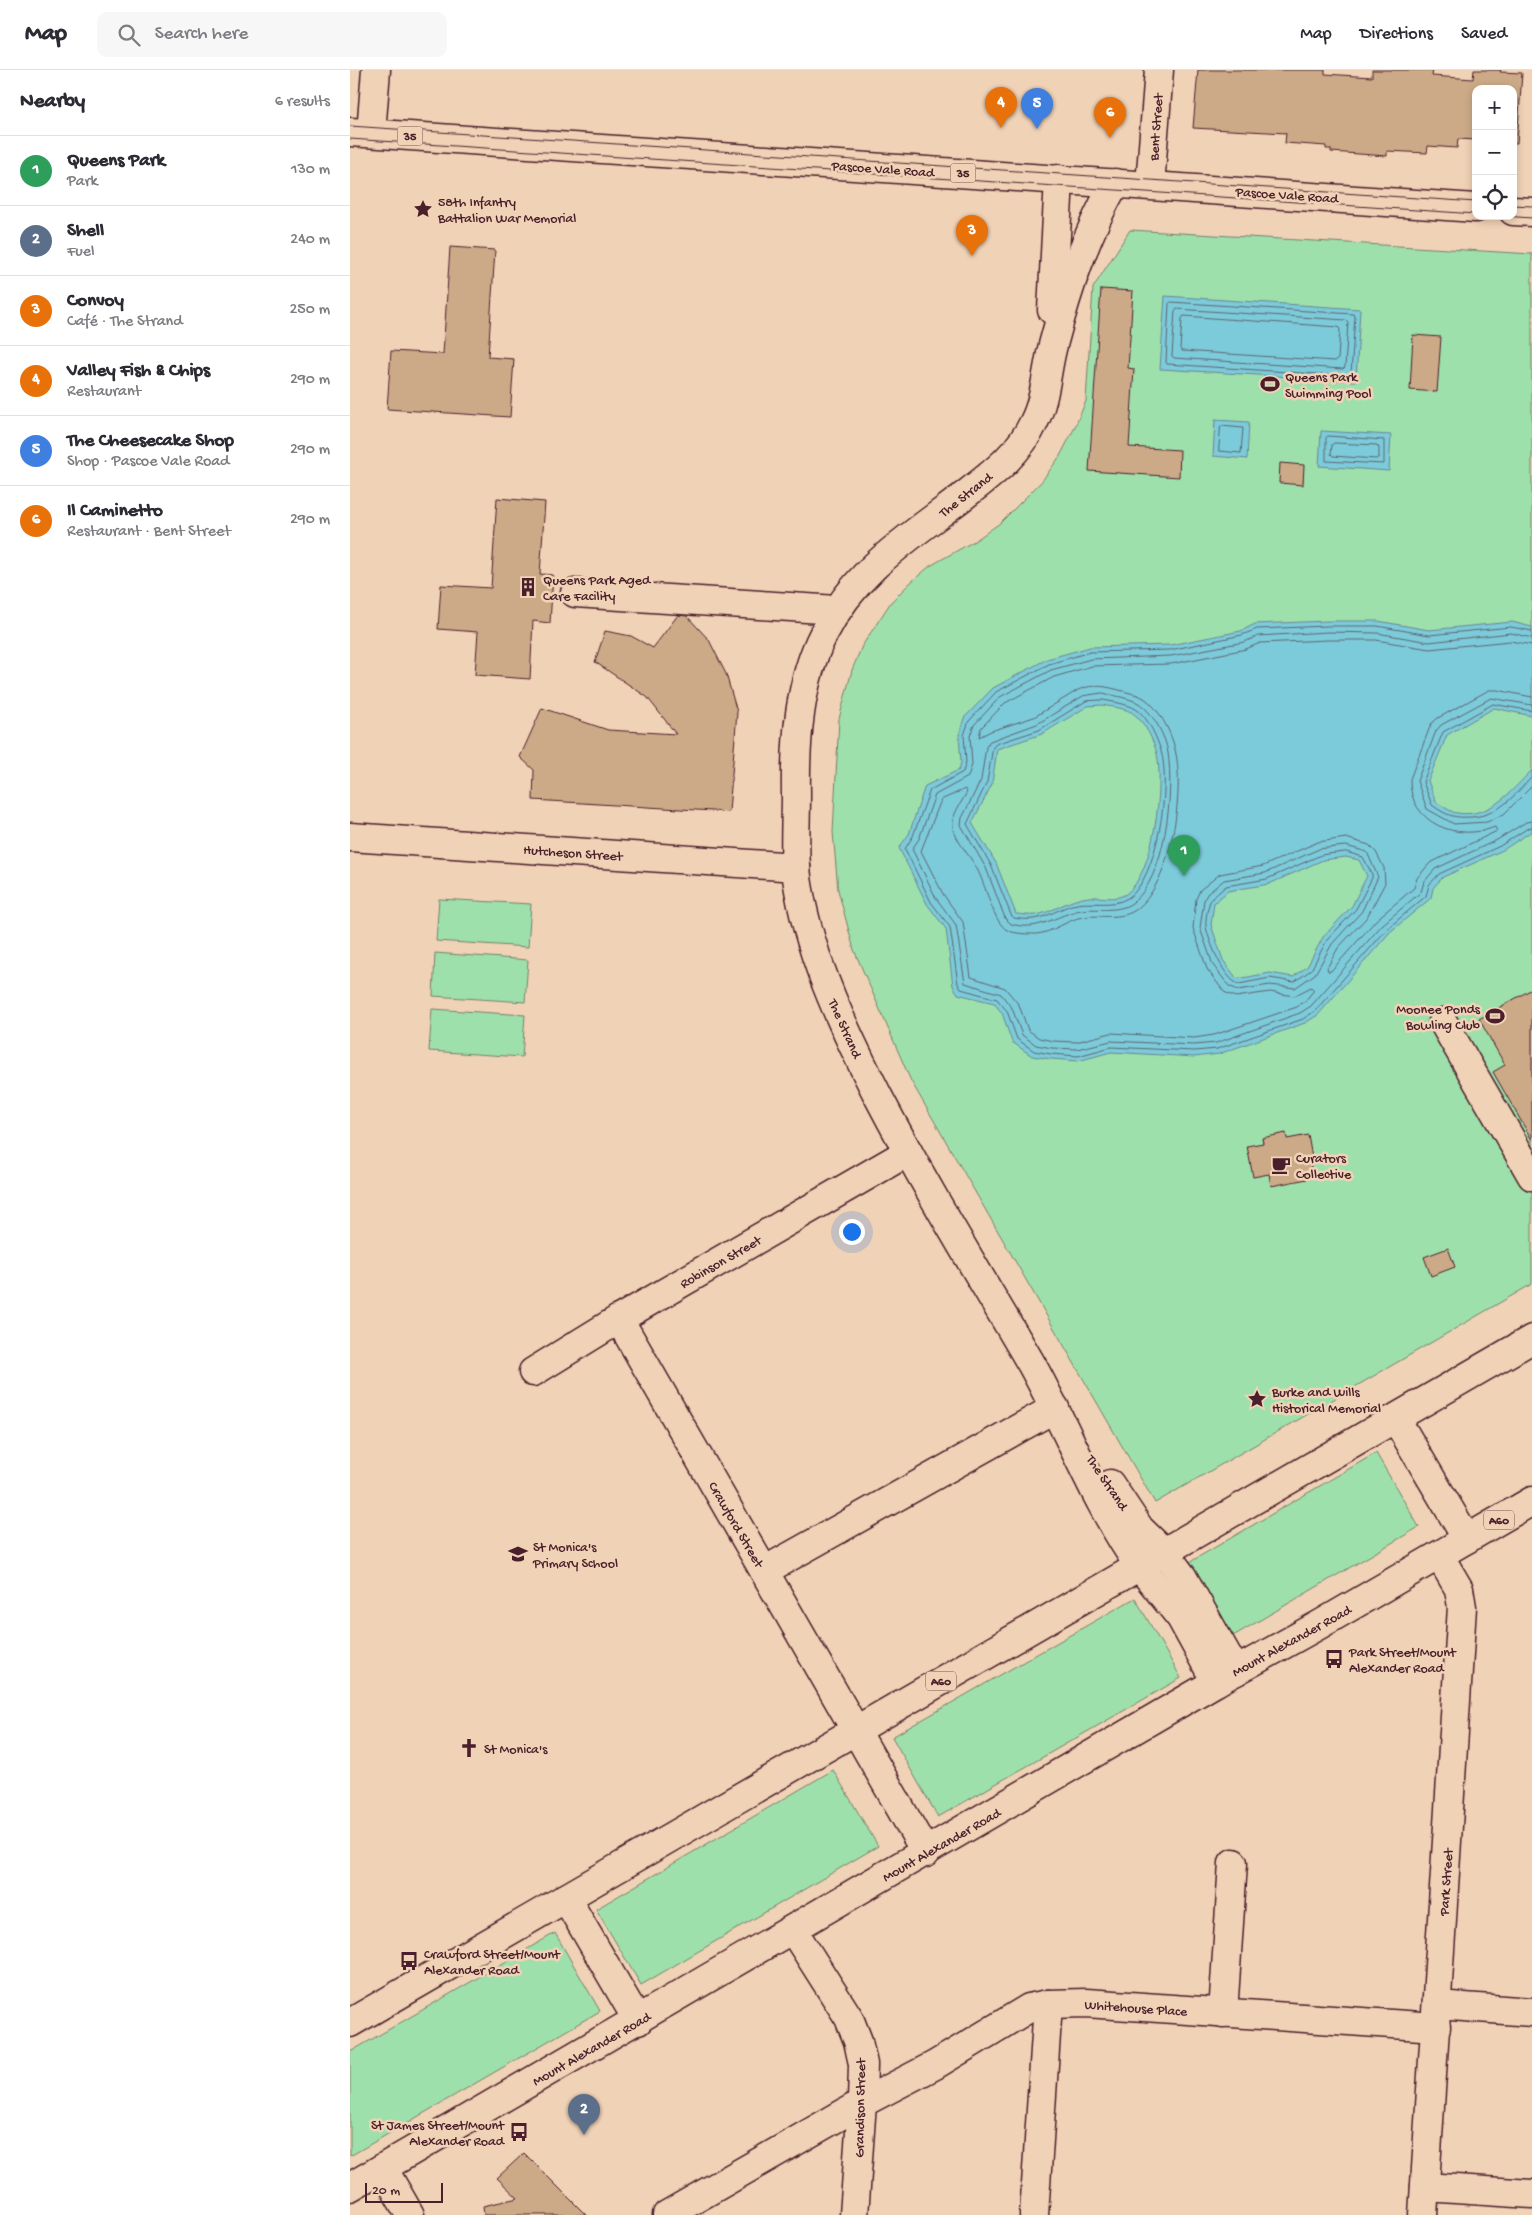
<!DOCTYPE html>
<meta charset="utf-8">
<style>
:root{--surface:#fff;--page:#f7f7f7;--text:#2b2b33;--muted:#7c7c81;--line:#e1e1e2;--accent:#4a1f2b}
body{margin:0;font-family:"Gochi Hand",sans-serif;background:var(--page);color:var(--text)}
.controls{position:absolute;right:15px;top:15px;display:grid;overflow:hidden;border-radius:10px;box-shadow:0 2px 8px #0003}
.controls button{width:45px;height:45px;display:grid;place-items:center;padding:0;border:0;border-bottom:1px solid var(--line);background:var(--surface);color:var(--text);font:25px sans-serif}
.scale{position:absolute;left:15px;bottom:12px;width:78px;box-sizing:border-box;padding-left:5px;border:2px solid #4a1f2b;border-top:0;font-size:14px;line-height:18px;white-space:nowrap;color:#4a1f2b;-webkit-text-stroke:4px #f0d2b6;paint-order:stroke}
.you{position:absolute;left:501px;top:1161px;width:18px;height:18px;margin:-12px;border:4px solid #fff;border-radius:50%;background:#1a73e8;box-shadow:0 0 0 8px #1a73e833}
.badge{display:grid;place-items:center;width:32px;height:32px;border-radius:50%;background:var(--accent);color:#fff;font-size:16px;font-weight:700}
.pin{position:absolute;translate:-50% -41px;filter:drop-shadow(0 1px 2px #0008)}
.pin::after{content:'';position:absolute;top:26px;width:18px;height:15px;background:inherit;clip-path:polygon(0 0,100% 0,50% 100%)}
.list{margin:0;padding:0;list-style:none}
h2{display:flex;justify-content:space-between;align-items:center;height:65px;margin:0;padding:0 20px;font-size:21px}
h2 small{font-size:16px;font-weight:400;color:var(--muted)}
.list li{display:grid;grid-template-columns:32px 1fr auto;gap:15px;align-items:center;box-sizing:border-box;height:70px;padding:0 20px;border-top:1px solid var(--line)}
.list b{display:block;font-size:19px;white-space:nowrap}
.list p{margin:0;font-size:16px;white-space:nowrap;color:var(--muted)}
.list em{font-size:16px;font-style:normal;color:var(--muted)}
.icon{flex:none;width:28px;height:28px;fill:none;stroke:currentColor;stroke-width:2;stroke-linecap:round;stroke-linejoin:round}
.map{position:relative;flex:none;width:1182px;height:2145px;overflow:hidden}
header{display:flex;align-items:center;gap:30px;box-sizing:border-box;height:70px;padding:0 25px;background:var(--surface);border-bottom:1px solid var(--line)}
header strong{font-size:24px}
nav{display:flex;gap:28px;margin-inline-start:auto;font-size:18px}
.search{width:350px;height:45px;background:var(--page);display:flex;align-items:center;gap:12px;box-sizing:border-box;padding:0 18px;border-radius:10px;color:var(--muted);font-size:19px}
main{display:flex}
aside{flex:1;background:var(--surface)}
.map>svg:first-child{display:block}
.green{fill:#9ee0ab;stroke:#74806b}
.water{fill:#7ccbda;stroke:#688694;fill-rule:evenodd}
.lines{fill:none;stroke-linecap:round;stroke-linejoin:round}
.shore{stroke:#5e6471;stroke-width:1}
.building{fill:#ca8;stroke:#4a1f2b}
.minor-casing{stroke:#4a1f2b;stroke-width:31}
.major-casing{stroke:#4a1f2b;stroke-width:31}
.minor{stroke:#f0d2b6;stroke-width:28}
.major{stroke:#f0d2b6;stroke-width:28}
.tram{stroke:#4a1f2b;stroke-width:1}
.labels{text-anchor:middle;stroke-width:5;stroke-linejoin:round;paint-order:stroke}
.shield{fill:#f0d2b6;stroke:#7c5555;stroke-width:1}
.shield-label{font-size:12px;font-weight:bold;fill:#4a1f2b}
.street-label{font-size:14px;fill:#4a1f2b;stroke:#f0d2b6}
.poi-label{font-size:14px;fill:#4a1f2b;stroke:#f0d2b6;text-anchor:start}
</style>
<header>
<strong>Map</strong>
<div class="search"><svg class="icon" aria-label="search" viewBox="0 0 24 24"><circle cx="10" cy="10" r="6"/><path d="M15 15l6 6"/></svg>Search here</div>
<nav><a>Map</a><a>Directions</a><a>Saved</a></nav>
</header>
<main>
<aside>
<h2>Nearby<small>6 results</small></h2>
<ul class="list">
<li><span class="badge" style="background:#2e9e5b">1</span><div><b>Queens Park</b><p>Park</p></div><em>130 m</em></li>
<li><span class="badge" style="background:#5c6f8a">2</span><div><b>Shell</b><p>Fuel</p></div><em>240 m</em></li>
<li><span class="badge" style="background:#e8710a">3</span><div><b>Convoy</b><p>Café · The Strand</p></div><em>250 m</em></li>
<li><span class="badge" style="background:#e8710a">4</span><div><b>Valley Fish &amp; Chips</b><p>Restaurant</p></div><em>290 m</em></li>
<li><span class="badge" style="background:#3f7fe0">5</span><div><b>The Cheesecake Shop</b><p>Shop · Pascoe Vale Road</p></div><em>290 m</em></li>
<li><span class="badge" style="background:#e8710a">6</span><div><b>Il Caminetto</b><p>Restaurant · Bent Street</p></div><em>290 m</em></li>
</ul>
</aside>
<div class="map">
<svg width="1182" height="2145" viewBox="0 0 1182 2145">
<rect width="100%" height="100%" fill="#f0d2b6"/>
<filter id="ink" filterUnits="userSpaceOnUse"><feTurbulence type="fractalNoise" baseFrequency=".02" numOctaves="2"/><feDisplacementMap in="SourceGraphic" scale="10" xChannelSelector="R" yChannelSelector="G"/><feConvolveMatrix kernelMatrix="1 2 1 2 8 2 1 2 1" color-interpolation-filters="sRGB"/></filter>
<g filter="url(#ink)">
<g class="green">
<polygon points="780,160 1182,184 1182,1214 805,1433 561,1011 504,880 488,820 483,762 489,649 502,600 512,576 541,532 560,513 580,496 626,470 650,453 692,411 710,386 724,359 736,331 743,218"/>
<polygon points="89,829 181,834 178,877 86,871"/>
<polygon points="85,883 178,890 175,932 83,926"/>
<polygon points="82,939 175,945 172,987 79,981"/>
<polygon points="1026,1383 1069,1457 883,1566 840,1492"/>
<polygon points="785,1528 831,1608 588,1747 542,1667"/>
<polygon points="483,1700 528,1776 291,1915 246,1839"/>
<polygon points="205,1863 250,1941 0,2086 0,1982"/>
</g>
<g class="water">
<polygon points="815,226 1010,239 1006,311 810,299"/>
<polygon points="865,350 899,352 897,389 863,386"/>
<polygon points="971,361 1041,365 1039,401 969,396"/>
<path d="M977 551H1028L1079 560 1162 552 1182 557V646L1144 638 1097 665 1078 711 1086 732C1092 735 1100 742 1107 743 1141 748 1160 722 1182 700V761L1153 780 1093 807 1083 818 1081 828 1040 862 968 945 955 953 869 984 844 987 761 982 728 991 701 989 682 986 662 972 652 943 644 933 608 924 603 916 596 859 577 834 549 778 559 764 575 716 609 700 611 692 609 665 614 648 643 618 697 589 740 577 820 575 891 561 905 554ZM752 635C761 637 777 638 784 644 795 653 804 671 807 684 814 715 804 804 776 824 765 831 751 826 739 827 718 829 702 843 685 845 679 846 672 844 666 844L646 793 622 753 642 714 647 679 692 664 738 636ZM996 787 1009 790 1017 806 1002 836 973 867 957 897 943 907 920 903 887 909 873 890 861 855 864 833 878 821 919 814 973 790Z"/>
</g>
<g class="lines">
<g class="shore">
<polygon points="821,232 1003,244 1005,246 1001,304 998,306 817,294 816,292 819,234"/>
<polygon points="827,239 996,250 998,252 995,297 993,299 824,288 822,286 825,241"/>
<polygon points="834,246 988,257 990,259 988,289 985,291 832,281 830,279 832,249"/>
<polygon points="871,356 893,358 891,383 869,381"/>
<polygon points="978,366 1034,370 1034,394 976,391 976,368"/>
<polygon points="984,373 1027,375 1029,378 1029,387 1026,389 983,386 981,384 982,375"/>
<polyline points="1182,561 1161,557 1079,565 1027,556 977,556 907,559 892,565 820,580 740,582 699,594 646,622 619,651 614,665 616,692 613,702 580,720 563,766 555,779 581,832 600,857 608,914 611,919 647,929 657,941 667,969 684,981 701,984 728,986 761,977 844,981 867,979 953,949 965,941 1037,859 1076,826 1079,815 1089,804 1150,776 1178,758 1182,757"/>
<polyline points="1182,568 1161,563 1079,572 1027,563 978,562 908,566 894,572 821,586 741,589 701,600 650,627 624,655 620,666 622,694 618,707 585,725 569,769 562,779 586,828 606,855 615,913 651,924 662,938 672,965 686,975 702,978 727,979 761,971 844,975 866,973 950,943 961,936 1032,855 1071,822 1074,812 1085,799 1147,770 1176,752 1182,751"/>
<path d="M1182 575 1160 571 1079 579 1026 570H978L910 573 896 579 821 594 742 596 704 607 655 633 631 658 629 667 641 661 684 647 728 620C743 613 758 617 773 621 779 623 788 624 794 628 809 638 821 662 825 679 835 719 822 812 787 839 771 851 751 844 732 847 717 850 702 863 686 864 678 864 664 864 657 860 644 853 636 817 629 803 623 788 606 773 603 757 601 745 612 732 617 722L615 719 591 730 571 781 593 824 613 852 621 907 655 918 669 935 678 960 689 968 703 971 726 972 761 963 844 968 864 965 947 937 956 930 964 920 961 917 944 926 920 922 886 927 874 922 857 899 843 858 846 829 850 820 870 804 913 796 968 772 996 768 1019 775 1026 782 1034 798 1035 813 1017 847 988 878 977 898 978 901H981L1027 849 1064 818 1067 808 1080 793 1147 761 1145 757C1108 772 1059 754 1060 709L1081 654 1088 648 1139 620H1147L1182 627"/>
<path d="M753 623C764 626 781 628 790 634 803 643 816 667 818 683 824 721 816 809 782 833 765 845 742 835 723 842 700 849 687 861 661 854L655 848 636 798 611 755 612 748 631 710 636 677 640 671 687 654 733 626Z"/>
<path d="M753 630C763 632 778 634 786 639 798 647 807 668 811 681 821 713 808 809 778 828 762 838 740 830 722 835 698 843 691 853 664 848L661 845 641 795 617 754 637 712 643 677 646 674 689 660 736 631Z"/>
<polyline points="1182,635 1141,628 1091,655 1086,661 1067,711 1077,739 1104,754 1137,752 1154,744 1182,716"/>
<path d="M1182 641 1143 634 1093 662 1073 712 1082 735C1097 746 1104 748 1122 747 1150 745 1164 725 1182 707"/>
<polygon points="996,776 1017,782 1028,807 1012,841 982,874 965,904 945,918 920,915 888,920 879,916 863,895 850,858 854,830 857,824 874,810 915,803 969,779"/>
<path d="M996 782 1013 787 1022 804V808L1006 839 977 870 961 900 944 912 920 908 889 914C874 910 859 871 856 857 855 849 858 836 861 829L876 816 917 809 971 785Z"/>
</g>
</g>
<g class="building">
<polygon points="848,0 975,0 975,4 1022,7 1022,0 1083,0 1082,6 1123,9 1124,0 1151,0 1150,2 1172,3 1167,73 1163,73 1163,19 1126,19 1126,70 1108,69 1107,78 1078,76 1077,83 1037,81 1037,86 981,82 981,79 976,79 976,76 935,73 936,63 843,58"/>
<polygon points="100,177 145,180 138,287 164,289 160,347 37,339 41,281 93,284"/>
<polygon points="751,219 783,221 778,298 784,299 779,377 830,380 829,407 739,401"/>
<polygon points="1063,265 1091,267 1087,322 1060,320"/>
<polygon points="930,393 954,395 953,415 929,413"/>
<polygon points="147,428 195,432 190,504 203,505 200,553 183,551 180,609 125,605 128,562 88,559 91,515 141,518"/>
<polygon points="328,545 337,546 359,570 376,604 387,642 379,742 183,730 184,700 170,687 192,638 258,660 326,664 297,627 245,592 255,561 281,566 303,578"/>
<polygon points="1182,919 1182,1070 1143,1002 1155,995 1129,949"/>
<polygon points="936,1063 937,1069 958,1065 962,1088 959,1088 962,1102 956,1103 957,1109 921,1116 919,1104 903,1107 897,1076 913,1073 912,1068"/>
<polygon points="1098,1178 1105,1197 1081,1206 1074,1187"/>
<polygon points="174,2083 236,2145 134,2145 133,2136 168,2128 147,2108"/>
</g>
<g class="lines">
<g class="minor-casing">
<g id="minor">
<polyline points="21,63 26,0"/>
<path d="M765 113C736 164 718 218 703 275 696 301 696 328 684 352 670 382 646 401 620 421 564 465 508 496 474 563 449 611 445 671 446 725 446 757 443 789 449 820 462 893 495 961 528 1026 576 1118 630 1206 682 1295 719 1362 746 1435 790 1497"/>
<polyline points="800,115 809,0"/>
<polyline points="702,240 709,109"/>
<polyline points="225,523 487,540"/>
<polyline points="0,767 446,797"/>
<polyline points="1093,952 1182,1106"/>
<polyline points="269,1249 505,1659"/>
<polyline points="183,1302 269,1249 558,1082"/>
<polyline points="760,1414 790,1459 815,1483"/>
<polyline points="414,1501 705,1338"/>
<polyline points="443,1860 499,1948 508,1971 513,1994 512,2033 504,2145"/>
<polyline points="1087,1935 1182,1942"/>
<polyline points="873,1943 883,1793"/>
<polyline points="33,2098 60,2145"/>
<polyline points="1075,2117 1182,2124"/>
<polyline points="317,2145 512,2033 585,1995 679,1938 698,1934 736,1933 1086,1957"/>
<polyline points="684,2145 698,1934"/>
<polyline points="1073,2145 1112,1537 1109,1519 1089,1485"/>
</g>
</g>
<g class="major-casing">
<g id="major">
<polyline points="0,62 1126,138"/>
<polyline points="1163,141 1182,142"/>
<polyline points="1046,1349 1117,1469"/>
<polyline points="815,1483 832,1506 886,1601"/>
<polyline points="790,1497 831,1548 866,1612"/>
<polyline points="505,1659 576,1783"/>
<polyline points="216,1828 288,1951"/>
<polyline points="0,1953 1182,1269"/>
<polyline points="0,2117 866,1612 969,1555 1182,1431"/>
</g>
</g>
<use href="#minor" class="minor"/>
<use href="#major" class="major"/>
<g class="tram">
<polyline points="0,56 1126,132"/>
<polyline points="0,69 1126,144"/>
<polyline points="1163,135 1182,136"/>
<polyline points="1153,146 1182,148"/>
</g>
</g>
</g>
<defs>
<g id="sight-bare" transform="scale(1.5)"><path d="M0-6L1.8-2.2L6-1.7L2.9 1.2L3.7 5.4L0 3.3L-3.7 5.4L-2.9 1.2L-6-1.7L-1.8-2.2Z" fill="#4a1f2b" stroke="#f0d2b6" stroke-width="2.5" paint-order="stroke"/></g>
<g id="stadium-bare" transform="scale(1.5)"><path d="M0-5a6.5 5 0 1 0 0 10a6.5 5 0 1 0 0-10ZM-3.5-1.8h7v3.6h-7Z" fill="#4a1f2b" stroke="#f0d2b6" stroke-width="2.5" paint-order="stroke"/></g>
<g id="building-bare" transform="scale(1.5)"><path d="M-4-6H4V6H1V3H-1V6H-4ZM-2.5-4.3h1.7v1.8h-1.7ZM.8-4.3h1.7v1.8H.8ZM-2.5-1h1.7V.8h-1.7ZM.8-1h1.7V.8H.8Z" fill="#4a1f2b" stroke="#f0d2b6" stroke-width="2.5" paint-order="stroke"/></g>
<g id="cafe-bare" transform="scale(1.5)"><path d="M-5.5-4.5H6V0H3Q3 3.5 0 3.5H-2.5Q-5.5 3.5-5.5 0ZM3-3.2v2h1.7v-2ZM-6 4.5H4V6H-6Z" fill="#4a1f2b" stroke="#f0d2b6" stroke-width="2.5" paint-order="stroke"/></g>
<g id="school-bare" transform="scale(1.5)"><path d="M0-5L7-2L0 1L-7-2ZM-4 1L0 2.5L4 1V4Q0 6-4 4Z" fill="#4a1f2b" stroke="#f0d2b6" stroke-width="2.5" paint-order="stroke"/></g>
<g id="bus-bare" transform="scale(1.5)"><path d="M-5-6H5V4H4V6H2V4H-2V6H-4V4H-5ZM-3.5-4V0h7V-4ZM-3.5 1.2v1.5H-2V1.2ZM2 1.2v1.5H3.5V1.2Z" fill="#4a1f2b" stroke="#f0d2b6" stroke-width="2.5" paint-order="stroke"/></g>
<g id="church-bare" transform="scale(1.5)"><path d="M-1.2-6h2.4v3.5h3.3v2.4h-3.3V6h-2.4V-.1h-3.3v-2.4h3.3Z" fill="#4a1f2b" stroke="#f0d2b6" stroke-width="2.5" paint-order="stroke"/></g>
</defs>
<g fill-rule="evenodd">
<use href="#sight-bare" x="73" y="139"/>
<use href="#stadium-bare" x="920" y="314"/>
<use href="#building-bare" x="178" y="517"/>
<use href="#stadium-bare" x="1145" y="946"/>
<use href="#cafe-bare" x="931" y="1095"/>
<use href="#sight-bare" x="907" y="1329"/>
<use href="#school-bare" x="168" y="1484"/>
<use href="#bus-bare" x="984" y="1589"/>
<use href="#church-bare" x="119" y="1678"/>
<use href="#bus-bare" x="59" y="1891"/>
<use href="#bus-bare" x="169" y="2062"/>
</g>
<g class="labels">
<g class="shield">
<rect x="47.5" y="56.5" width="25" height="19" rx="4"/>
<rect x="600.5" y="93.5" width="25" height="19" rx="4"/>
<rect x="1134" y="1440.5" width="30" height="19" rx="4"/>
<rect x="576" y="1601.5" width="30" height="19" rx="4"/>
</g>
<g class="shield-label">
<text x="60" y="70">35</text>
<text x="613" y="107">35</text>
<text x="1149" y="1454">A60</text>
<text x="591" y="1615">A60</text>
</g>
<g class="street-label">
<text transform="translate(805 57) rotate(-86)" y="5">Bent Street</text>
<text transform="translate(533 98) rotate(4)" y="5">Pascoe Vale Road</text>
<text transform="translate(937 124) rotate(4)" y="5">Pascoe Vale Road</text>
<text transform="translate(615 424) rotate(-38)" y="5">The Strand</text>
<text transform="translate(223 782) rotate(4)" y="5">Hutcheson Street</text>
<text transform="translate(496 958) rotate(66)" y="5">The Strand</text>
<text transform="translate(370 1191) rotate(-30)" y="5">Robinson Street</text>
<text transform="translate(758 1412) rotate(56)" y="5">The Strand</text>
<text transform="translate(387 1454) rotate(60)" y="5">Crawford Street</text>
<text transform="translate(941 1570) rotate(-29)" y="5">Mount Alexander Road</text>
<text transform="translate(591 1774) rotate(-30)" y="5">Mount Alexander Road</text>
<text transform="translate(1095 1812) rotate(-86)" y="5">Park Street</text>
<text transform="translate(786 1937) rotate(4)" y="5">Whitehouse Place</text>
<text transform="translate(241 1978) rotate(-30)" y="5">Mount Alexander Road</text>
<text transform="translate(509 2038) rotate(-89)" y="5">Grandison Street</text>
</g>
<g class="poi-label">
<text x="88" y="136">58th Infantry<tspan x="88" dy="16">Battalion War Memorial</tspan></text>
<text x="935" y="311">Queens Park<tspan x="935" dy="16">Swimming Pool</tspan></text>
<text x="193" y="514">Queens Park Aged<tspan x="193" dy="16">Care Facility</tspan></text>
<text x="1130" y="943" text-anchor="end">Moonee Ponds<tspan x="1130" dy="16">Bowling Club</tspan></text>
<text x="946" y="1092">Curators<tspan x="946" dy="16">Collective</tspan></text>
<text x="922" y="1326">Burke and Wills<tspan x="922" dy="16">Historical Memorial</tspan></text>
<text x="183" y="1481">St Monica's<tspan x="183" dy="16">Primary School</tspan></text>
<text x="999" y="1586">Park Street/Mount<tspan x="999" dy="16">Alexander Road</tspan></text>
<text x="134" y="1683">St Monica's</text>
<text x="74" y="1888">Crawford Street/Mount<tspan x="74" dy="16">Alexander Road</tspan></text>
<text x="154" y="2059" text-anchor="end">St James Street/Mount<tspan x="154" dy="16">Alexander Road</tspan></text>
</g>
</g>
</svg>
<div class="controls">
<button>+</button>
<button>−</button>
<button><svg class="icon" aria-label="locate" viewBox="0 0 24 24"><circle cx="12" cy="12" r="6"/><path d="M12 2v4M12 18v4M2 12h4M18 12h4"/></svg></button>
</div>
<div class="scale">20 m</div>
<div class="you"></div>
<div class="pin badge" style="left:834px;top:806px;background:#2e9e5b">1</div>
<div class="pin badge" style="left:234px;top:2065px;background:#5c6f8a">2</div>
<div class="pin badge" style="left:622px;top:186px;background:#e8710a">3</div>
<div class="pin badge" style="left:651px;top:58px;background:#e8710a">4</div>
<div class="pin badge" style="left:687px;top:59px;background:#3f7fe0">5</div>
<div class="pin badge" style="left:760px;top:68px;background:#e8710a">6</div>
</div>
</main>
